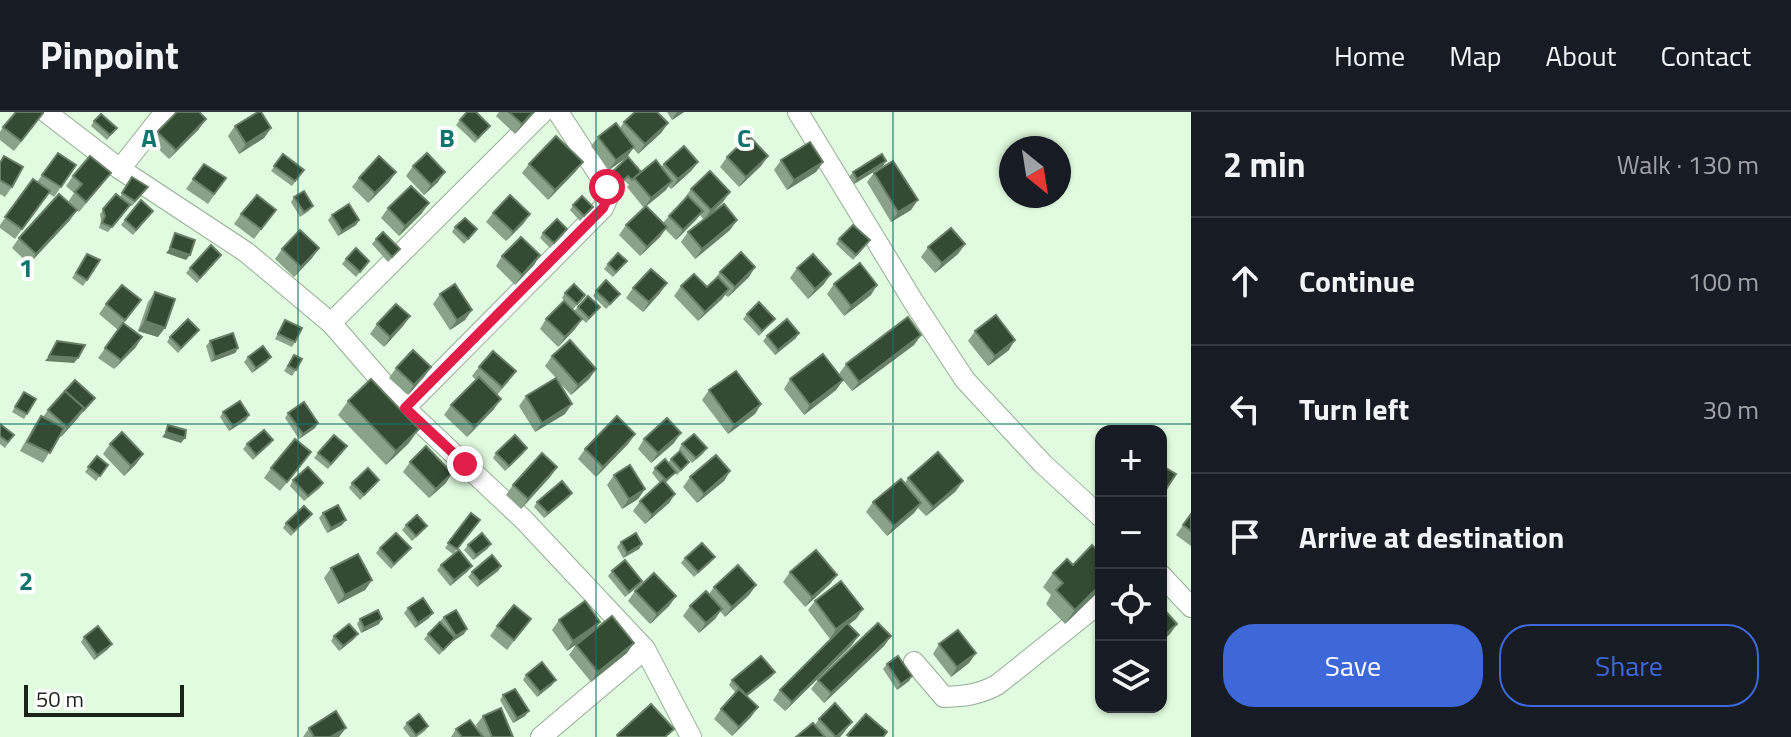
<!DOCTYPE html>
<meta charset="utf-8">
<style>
:root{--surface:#171b24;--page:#20242c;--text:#f1f3f6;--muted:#9ea1a6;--line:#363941;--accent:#3e68d9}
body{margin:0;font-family:"Titillium Web",sans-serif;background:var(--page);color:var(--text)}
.controls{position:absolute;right:24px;bottom:24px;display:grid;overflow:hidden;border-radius:16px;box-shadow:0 2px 6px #0004}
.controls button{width:72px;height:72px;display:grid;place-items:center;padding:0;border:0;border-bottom:2px solid var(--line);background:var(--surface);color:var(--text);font:40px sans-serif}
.compass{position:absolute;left:999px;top:24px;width:72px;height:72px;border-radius:50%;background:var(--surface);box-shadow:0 2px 6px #0004;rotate:150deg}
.scale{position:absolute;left:24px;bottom:20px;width:160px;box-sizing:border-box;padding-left:8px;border:4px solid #1b241a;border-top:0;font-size:22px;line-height:28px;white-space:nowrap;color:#1b241a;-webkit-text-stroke:6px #fff;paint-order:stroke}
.stop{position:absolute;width:24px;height:24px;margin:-18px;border:6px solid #e11d48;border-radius:50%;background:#fff}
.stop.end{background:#e11d48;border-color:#fff;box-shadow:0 2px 8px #0008}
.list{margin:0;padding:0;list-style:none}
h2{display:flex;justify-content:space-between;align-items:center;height:104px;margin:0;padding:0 32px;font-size:34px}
h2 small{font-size:26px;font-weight:400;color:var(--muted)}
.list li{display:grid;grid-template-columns:52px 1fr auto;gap:24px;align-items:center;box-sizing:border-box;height:128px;padding:0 32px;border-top:2px solid var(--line)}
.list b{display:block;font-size:30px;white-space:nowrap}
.list em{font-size:26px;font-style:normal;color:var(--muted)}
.actions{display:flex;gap:16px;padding:24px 32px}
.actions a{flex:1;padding:18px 0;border:2px solid var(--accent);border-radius:32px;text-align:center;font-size:28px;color:var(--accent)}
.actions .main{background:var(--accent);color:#fff}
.icon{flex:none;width:44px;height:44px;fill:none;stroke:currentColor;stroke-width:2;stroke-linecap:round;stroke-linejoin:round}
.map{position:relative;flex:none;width:1191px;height:625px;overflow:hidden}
header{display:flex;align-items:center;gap:48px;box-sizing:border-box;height:112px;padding:0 40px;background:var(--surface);border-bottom:2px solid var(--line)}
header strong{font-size:38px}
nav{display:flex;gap:44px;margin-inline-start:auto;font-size:28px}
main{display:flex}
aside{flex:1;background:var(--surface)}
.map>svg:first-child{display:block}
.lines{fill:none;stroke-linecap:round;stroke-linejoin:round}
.street-casing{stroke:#94ad93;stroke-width:22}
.street{stroke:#fff;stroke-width:20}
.wall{fill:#8aa289}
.shaded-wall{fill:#687f67}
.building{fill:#344a33;stroke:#687f67;stroke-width:2}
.route{stroke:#e11d48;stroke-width:10}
.grid{fill:none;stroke:#0f766e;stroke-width:2;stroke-opacity:0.55}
.grid-label{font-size:26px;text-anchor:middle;font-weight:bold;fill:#0f766e;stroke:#fff;stroke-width:8;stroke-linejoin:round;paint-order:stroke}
</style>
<header>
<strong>Pinpoint</strong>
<nav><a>Home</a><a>Map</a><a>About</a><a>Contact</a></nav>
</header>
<main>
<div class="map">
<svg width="1191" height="625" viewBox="0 0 1191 625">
<rect width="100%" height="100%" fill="#e0fbdf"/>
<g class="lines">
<g class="street-casing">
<g id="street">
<polyline points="46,0 120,57 246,140 331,211"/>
<polyline points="543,0 331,211 405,296 524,408 645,537 691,625"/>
<polyline points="798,0 913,189 965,268 1043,352 1101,405"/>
<polyline points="120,57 165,0"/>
<polyline points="405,296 603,96 609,83 607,75 558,0"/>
<polyline points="1161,463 1191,495"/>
<path d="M914 550 944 585C965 584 978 583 997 573L1101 490"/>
<polyline points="541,625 645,537"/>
</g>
</g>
<use href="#street" class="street"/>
</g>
<g class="wall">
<polygon points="499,0 535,0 515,22 496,4"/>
<polygon points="667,0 684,0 672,8"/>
<polygon points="460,8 490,14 475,31 456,13"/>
<polygon points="94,9 117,16 107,28 91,14"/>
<polygon points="624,10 668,11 661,21 638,42 633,36 627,45 609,58 591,34 598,25 620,16"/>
<polygon points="36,11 14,39 0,28 0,20 3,15"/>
<polygon points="235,14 271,16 264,26 239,42 228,24"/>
<polygon points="199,17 169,47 150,29 157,20"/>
<polygon points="58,41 76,53 54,85 48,81 15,127 0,116 0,113 33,67 37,70"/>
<polygon points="283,42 304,58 292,74 271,59"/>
<polygon points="768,44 761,54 739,75 720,55 727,45"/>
<polygon points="781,48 823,50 816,60 787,78 774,58"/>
<polygon points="0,50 12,75 5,85 0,82"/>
<polygon points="698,50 691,59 671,77 668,74 666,78 646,94 663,111 669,104 685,87 684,87 691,77 723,90 709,103 737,108 730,118 695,147 681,130 688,120 704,108 700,103 676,128 665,117 660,125 640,144 619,123 626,113 644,96 627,75 629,73 625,69 618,75 608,65 612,60 641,60 661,55 664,52"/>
<polygon points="204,52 226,66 208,92 186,77"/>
<polygon points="529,52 576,59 548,88 522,61"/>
<polygon points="413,54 438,70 424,83 406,64"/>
<polygon points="883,54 854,72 849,65 853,60"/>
<polygon points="396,60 389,70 368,91 352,75 359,66"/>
<polygon points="874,61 911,98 891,110 867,70"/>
<polygon points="73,64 104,70 79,100 72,94 70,108 29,152 12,136 19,126 68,90 74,81 66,74"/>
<polygon points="132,65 144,80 132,94 130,93 108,120 99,116 101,109 100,102 116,82 120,85"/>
<polygon points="294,85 313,94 309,99 300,105 291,90"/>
<polygon points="573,93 593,95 580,109 570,98"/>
<polygon points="388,96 422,101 399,124 381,106"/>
<polygon points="276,98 254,127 234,112 241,102"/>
<polygon points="153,99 133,123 121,113 125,108"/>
<polygon points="493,101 530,102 523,112 506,129 486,110"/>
<polygon points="332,103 359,108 356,113 338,124 328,108"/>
<polygon points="455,115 473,122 464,132 452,120"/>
<polygon points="543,121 564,122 550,136 540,126"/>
<polygon points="376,127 396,142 388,150 372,132"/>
<polygon points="839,127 866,133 853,148 836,132"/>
<polygon points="965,132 958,142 935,161 921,145 928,135"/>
<polygon points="319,136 312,146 294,165 275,147 282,137"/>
<polygon points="87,142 100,148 83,174 72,166"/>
<polygon points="221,143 197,171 186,161 190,156"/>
<polygon points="540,143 534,153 515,173 496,154 502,144"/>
<polygon points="346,147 369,149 356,165 342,152"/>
<polygon points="608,152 623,154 613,165 604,157"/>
<polygon points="797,156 824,172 808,187 790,166"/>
<polygon points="720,160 749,165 728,185 725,183 722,187 698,209 674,184 681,174 707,175 713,170"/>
<polygon points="834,172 871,183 844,204 827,182"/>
<polygon points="633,176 660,181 643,200 626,186"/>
<polygon points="596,179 620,182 606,197 593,184"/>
<polygon points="155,180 158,225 138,219 148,190"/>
<polygon points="565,181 582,188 573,197 562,186"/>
<polygon points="440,182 465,208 450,218 433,192"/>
<polygon points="106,192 134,198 124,211 136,235 114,257 98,246 118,218 99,202"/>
<polygon points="578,195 596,200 586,211 582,207 575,217 558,235 540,217 546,207 574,199"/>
<polygon points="747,202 775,207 759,224 743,207"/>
<polygon points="410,204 403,214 384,235 370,222 377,212"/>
<polygon points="285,208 295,230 292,235 275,227"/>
<polygon points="199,218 178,241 167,230 170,225"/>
<polygon points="975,219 1009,238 988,254 968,229"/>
<polygon points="921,223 914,233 852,279 843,268 836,278 804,303 784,277 790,267 839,262 846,252"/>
<polygon points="767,224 796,226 775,243 763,229"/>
<polygon points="210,229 238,236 235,241 211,250 206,234"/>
<polygon points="294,243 296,258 292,264 284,259"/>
<polygon points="552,244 596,257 589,267 571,283 556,267 565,302 535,320 519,294 526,284 556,266 545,254"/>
<polygon points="248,245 267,250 252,261 244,250"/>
<polygon points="431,255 424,265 408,283 389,266 396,256"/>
<polygon points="479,255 509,269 497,283 494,297 467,325 444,303 451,293 476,268 472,264"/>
<polygon points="709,278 761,292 755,302 728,322 702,288"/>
<polygon points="24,280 36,287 24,307 12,300"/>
<polygon points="348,289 409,331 386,353 338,303"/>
<polygon points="91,291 61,325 59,324 43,351 20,339 34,314 41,304 43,305 48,298"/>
<polygon points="223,300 246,308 229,319 220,305"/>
<polygon points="288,301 318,311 315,316 299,327 285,306"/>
<polygon points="0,312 14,323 5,336 0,332"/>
<polygon points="635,322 628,332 596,365 578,347 585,337"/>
<polygon points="644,327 674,331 651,351 638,337"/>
<polygon points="273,328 269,333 253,348 243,337 247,332"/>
<polygon points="110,332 143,342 136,352 124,364 103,342"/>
<polygon points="682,332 704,341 692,351 679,337"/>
<polygon points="347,334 328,357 314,346 318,341"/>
<polygon points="496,341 524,341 505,359 493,346"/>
<polygon points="97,344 108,353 96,369 85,360"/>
<polygon points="671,347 689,350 677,363 675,361 666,371 675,382 669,391 645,412 633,399 640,389 660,371 652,361 655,356 668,351"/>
<polygon points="304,350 280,379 264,366 271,356"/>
<polygon points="410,350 446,371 429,386 403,360"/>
<polygon points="557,355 550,365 521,397 506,383 513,373"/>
<polygon points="730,359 724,369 697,391 683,375 690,365"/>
<polygon points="614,363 645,377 638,387 622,397 607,373"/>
<polygon points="908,366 956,379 926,404 918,396 914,401 887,424 866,400 873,390 905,371"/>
<polygon points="293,368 323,371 320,376 304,389 290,374"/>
<polygon points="352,371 375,373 360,388 349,376"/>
<polygon points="572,381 568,386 544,406 534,395 537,390"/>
<polygon points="323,401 342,413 327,421 319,406"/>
<polygon points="471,401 480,408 453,442 445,436"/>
<polygon points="312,402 291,424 283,416 286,411"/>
<polygon points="1191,402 1191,434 1176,423"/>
<polygon points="406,413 423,419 412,429 402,418"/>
<polygon points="621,430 642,432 639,437 623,446 617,435"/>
<polygon points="491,432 487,437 473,448 464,438 468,433"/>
<polygon points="380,436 407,441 391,457 376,441"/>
<polygon points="685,446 711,450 694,465 681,451"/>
<polygon points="441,453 468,459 450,474 437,458"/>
<polygon points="501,454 498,459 477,475 468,465 472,460"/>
<polygon points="331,456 372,468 365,478 338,492 324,466"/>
<polygon points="612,459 642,469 639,474 625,485 608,464"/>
<polygon points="790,460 837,463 830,472 805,495 783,470"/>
<polygon points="1053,461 1101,477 1065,512 1046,492 1051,483 1043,475"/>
<polygon points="756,473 749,483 725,505 720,499 715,507 699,521 683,504 690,494 709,482 714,475"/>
<polygon points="635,479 676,484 669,494 650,512 628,489"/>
<polygon points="815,489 863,497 856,507 848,513 852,533 785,599 773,588 780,578 838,521 830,527 808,498"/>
<polygon points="408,496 429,506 415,516 404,501"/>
<polygon points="444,505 464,522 453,529 439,543 424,527"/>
<polygon points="360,507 379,512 361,521 357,512"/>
<polygon points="531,507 507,538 490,524 497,514"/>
<polygon points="559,508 594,519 627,541 591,570 569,543 576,533 587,524 567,539 552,518"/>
<polygon points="334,524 354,527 339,539 331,529"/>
<polygon points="891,524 884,534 824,591 811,577 818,568"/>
<polygon points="84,525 108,537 94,548 81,530"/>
<polygon points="939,532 976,541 969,551 951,565 933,542"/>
<polygon points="887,552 912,564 909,569 897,578 883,557"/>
<polygon points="775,560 771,565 747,584 751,605 732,624 714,607 721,597 736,581 729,573 732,568"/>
<polygon points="526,563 552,573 537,585 523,568"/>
<polygon points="503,583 525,604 513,611 500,588"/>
<polygon points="483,604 513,625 451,625 456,617 479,620 476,613"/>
<polygon points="819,607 845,619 840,625 796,625 815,613"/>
<polygon points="407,611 428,614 425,619 417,625 410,625 403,616"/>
<polygon points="309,616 339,625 303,625"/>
</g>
<g class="shaded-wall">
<polygon points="533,0 535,0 515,22 522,12"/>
<polygon points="677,0 684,0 672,8"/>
<polygon points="206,7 199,17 169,47 176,38"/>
<polygon points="668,11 661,21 638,42 645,32"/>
<polygon points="271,16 264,26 239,42 246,32"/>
<polygon points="634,35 627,45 609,58 616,48"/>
<polygon points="768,44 761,54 739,75 746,65"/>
<polygon points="886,49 883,54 854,72 857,67"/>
<polygon points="583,50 576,59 548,88 555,78"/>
<polygon points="698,50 691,59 671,77 678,67"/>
<polygon points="823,50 816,60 787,78 794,68"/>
<polygon points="396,60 389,70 368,91 375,81"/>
<polygon points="445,60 438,70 424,83 431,73"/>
<polygon points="672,69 666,78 644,96 651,86"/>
<polygon points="730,80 723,90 704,108 711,98"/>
<polygon points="918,88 911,98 891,110 898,100"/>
<polygon points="429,91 422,101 399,124 405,114"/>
<polygon points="77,98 70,108 29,152 36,142"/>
<polygon points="703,99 696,108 676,128 683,118"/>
<polygon points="530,102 523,112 506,129 513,120"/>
<polygon points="359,108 356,113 338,124 342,119"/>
<polygon points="737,108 730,118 695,147 702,137"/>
<polygon points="667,115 660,125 640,144 647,135"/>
<polygon points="965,132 958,142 935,161 942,151"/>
<polygon points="170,136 190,143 186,148 166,141"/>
<polygon points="319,136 312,146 294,165 301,155"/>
<polygon points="540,143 534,153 515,173 522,163"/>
<polygon points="755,155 749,165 728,185 735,175"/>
<polygon points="831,162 824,172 808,187 815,177"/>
<polygon points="667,171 660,181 643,200 649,190"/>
<polygon points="877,173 871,183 844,204 851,194"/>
<polygon points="729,177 722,187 698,209 705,200"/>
<polygon points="472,198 465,208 450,218 457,208"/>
<polygon points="410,204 403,214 384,235 390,225"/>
<polygon points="582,207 575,217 558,235 565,225"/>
<polygon points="145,209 165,216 158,225 138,219"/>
<polygon points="799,221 796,226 775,243 778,238"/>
<polygon points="921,223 914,233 852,279 859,270"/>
<polygon points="142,225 136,235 114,257 121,248"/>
<polygon points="1015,228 1009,238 988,254 995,244"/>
<polygon points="238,236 235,241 211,250 215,245"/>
<polygon points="49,244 78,246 74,251 45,249"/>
<polygon points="271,245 267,250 252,261 256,256"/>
<polygon points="431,255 424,265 408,283 414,273"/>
<polygon points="596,257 589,267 571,283 578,273"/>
<polygon points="843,268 836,278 804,303 810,293"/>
<polygon points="501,287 494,297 467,325 474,315"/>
<polygon points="572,292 565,302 535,320 542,311"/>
<polygon points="761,292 755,302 728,322 734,313"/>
<polygon points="84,296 78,306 61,325 67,315"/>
<polygon points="249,303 246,308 229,319 233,314"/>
<polygon points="318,311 315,316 299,327 303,322"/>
<polygon points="419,317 409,331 386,353 396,339"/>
<polygon points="166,320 185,326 181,331 162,325"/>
<polygon points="681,321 674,331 651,351 658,341"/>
<polygon points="635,322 628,332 596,365 603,355"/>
<polygon points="143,342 136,352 124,364 131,354"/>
<polygon points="557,355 550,365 521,397 528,387"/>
<polygon points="730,359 724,369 697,391 704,382"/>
<polygon points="452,361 446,371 429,386 436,377"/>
<polygon points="963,369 956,379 926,404 933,395"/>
<polygon points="645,377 638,387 622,397 629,387"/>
<polygon points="572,381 568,386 544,406 548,401"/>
<polygon points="675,382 669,391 645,412 652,403"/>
<polygon points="921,391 914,401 887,424 894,414"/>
<polygon points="346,408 342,413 327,421 331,416"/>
<polygon points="491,432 487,437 473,448 476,443"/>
<polygon points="642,432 639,437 623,446 627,441"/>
<polygon points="472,454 468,459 450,474 454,468"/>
<polygon points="501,454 498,459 477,475 480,470"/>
<polygon points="837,463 830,472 805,495 812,485"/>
<polygon points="372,468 365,478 338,492 345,483"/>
<polygon points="1101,472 1101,477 1065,512 1075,498"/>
<polygon points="756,473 749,483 725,505 732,495"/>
<polygon points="676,484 669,494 650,512 657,502"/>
<polygon points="722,497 715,507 699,521 706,511"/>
<polygon points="863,497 856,507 830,527 836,517"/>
<polygon points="433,501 429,506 415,516 418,511"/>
<polygon points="382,507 379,512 361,521 364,516"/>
<polygon points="600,510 593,520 567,539 573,529"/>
<polygon points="1177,512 1170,522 1161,530 1161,526"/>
<polygon points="467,517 464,522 453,529 456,524"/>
<polygon points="358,522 354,527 339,539 343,534"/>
<polygon points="859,523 852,533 785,599 792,590"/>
<polygon points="891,524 884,534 824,591 831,581"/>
<polygon points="634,531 627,541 591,570 598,560"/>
<polygon points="112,532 108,537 94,548 97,543"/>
<polygon points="976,541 969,551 951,565 957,555"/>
<polygon points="775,560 771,565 741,589 745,584"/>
<polygon points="912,564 909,569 897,578 901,572"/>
<polygon points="556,568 552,573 537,585 540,580"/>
<polygon points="758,595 751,605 732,624 739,615"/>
<polygon points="529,599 525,604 513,611 517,606"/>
<polygon points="852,610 845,619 840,625 836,625"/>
<polygon points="346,616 339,625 330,625"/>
</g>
<g class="building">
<polygon points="16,0 42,0 43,1 21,29 3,15"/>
<polygon points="177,0 199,0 206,7 176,38 157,20"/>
<polygon points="258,0 261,0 271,16 246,32 235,14"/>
<polygon points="467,0 476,0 490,14 478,26 460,8"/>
<polygon points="509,0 533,0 522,12"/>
<polygon points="635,0 657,0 668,11 645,32 624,10"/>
<polygon points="101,2 117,16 110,23 94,9"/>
<polygon points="616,11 634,35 616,48 598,25"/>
<polygon points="556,24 583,50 555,78 529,52"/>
<polygon points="749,24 768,44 746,65 727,45"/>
<polygon points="810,30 823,50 794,68 781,48"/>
<polygon points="684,34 698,50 678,67 664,52"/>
<polygon points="58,41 76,53 61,75 42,63"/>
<polygon points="427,41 445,60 431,73 413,54"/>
<polygon points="283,42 304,58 295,69 274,54"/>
<polygon points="882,42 886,49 857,67 853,60"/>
<polygon points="4,44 23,55 12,75 0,68 0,51"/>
<polygon points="90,44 111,61 86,90 75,80 82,72 73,64"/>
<polygon points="379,44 396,60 375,81 359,66"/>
<polygon points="628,45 641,60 632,68 628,64 621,70 612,60"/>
<polygon points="656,48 672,69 651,86 634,66"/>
<polygon points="893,49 918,88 898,100 874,61"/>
<polygon points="204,52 226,66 214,82 193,67"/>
<polygon points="710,59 730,80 711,98 691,77"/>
<polygon points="132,65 148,75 135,89 122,81"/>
<polygon points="33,67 50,79 22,117 5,105"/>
<polygon points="411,74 429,91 405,114 388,96"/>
<polygon points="304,79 313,94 304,100 294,85"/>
<polygon points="59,82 77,98 36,142 19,126"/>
<polygon points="116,82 130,93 112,115 102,111 105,104 103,97"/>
<polygon points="257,83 276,98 261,117 241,102"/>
<polygon points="510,83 530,102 513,120 493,101"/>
<polygon points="582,84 593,95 584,104 573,93"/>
<polygon points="688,84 703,99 683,118 669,104"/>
<polygon points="141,88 153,99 136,118 125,108"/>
<polygon points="349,92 359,108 342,119 332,103"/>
<polygon points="724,92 737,108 702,137 688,120"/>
<polygon points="646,94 667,115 647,135 626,113"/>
<polygon points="465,106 477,117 468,127 455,115"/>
<polygon points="557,107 567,117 554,131 543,121"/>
<polygon points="853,113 870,128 856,143 839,127"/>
<polygon points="951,116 965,132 942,151 928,135"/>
<polygon points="300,118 319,136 301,155 282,137"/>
<polygon points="383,120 400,137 392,145 376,127"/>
<polygon points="175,121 195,128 190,143 170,136"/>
<polygon points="521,125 540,143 522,163 502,144"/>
<polygon points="211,133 221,143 200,166 190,156"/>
<polygon points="356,136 369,149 360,160 346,147"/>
<polygon points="741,140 755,155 735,175 720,160"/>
<polygon points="618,141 627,149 616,160 608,152"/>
<polygon points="87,142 100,148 87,168 76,161"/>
<polygon points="813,142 831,162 815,177 797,156"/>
<polygon points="860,151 877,173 851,194 834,172"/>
<polygon points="651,157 667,171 649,190 633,176"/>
<polygon points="694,162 707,175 718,165 729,177 705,200 681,174"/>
<polygon points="606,168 620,182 610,192 596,179"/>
<polygon points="455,172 472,198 457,208 440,182"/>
<polygon points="574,172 585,183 577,192 565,181"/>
<polygon points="122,173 141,188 125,208 106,192"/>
<polygon points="155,180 175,187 165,216 145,209"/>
<polygon points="588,184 600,195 589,206 578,195"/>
<polygon points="564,189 582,207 565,225 546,207"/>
<polygon points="759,190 775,207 762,219 747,202"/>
<polygon points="396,192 410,204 390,225 377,212"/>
<polygon points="996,203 1015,228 995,244 975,219"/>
<polygon points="908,205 921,223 859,270 846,252"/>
<polygon points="188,207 199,218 181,236 170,225"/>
<polygon points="787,207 799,221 778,238 767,224"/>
<polygon points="285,208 302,216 295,230 278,222"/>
<polygon points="123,211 142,225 121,248 105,236"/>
<polygon points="233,221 238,236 215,245 210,229"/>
<polygon points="570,228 596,257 578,273 552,244"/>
<polygon points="57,229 85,233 78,246 49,244"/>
<polygon points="263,234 271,245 256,256 248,245"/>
<polygon points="413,238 431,255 414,273 396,256"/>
<polygon points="493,239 516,259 502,275 479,255"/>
<polygon points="823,242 843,268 810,293 790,267"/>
<polygon points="294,243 302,247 296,258 288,254"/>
<polygon points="736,259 761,292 734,313 709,278"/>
<polygon points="479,265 501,287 474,315 451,293"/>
<polygon points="556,266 572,292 542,311 526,284"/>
<polygon points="371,267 419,317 396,339 348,289"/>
<polygon points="75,268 95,286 84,298 84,296 65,279"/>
<polygon points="65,279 84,296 67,315 48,298"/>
<polygon points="24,280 36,287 27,302 15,295"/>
<polygon points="240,289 249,303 233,314 223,300"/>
<polygon points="304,290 318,311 303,322 288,301"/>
<polygon points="41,304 64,316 50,341 27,330"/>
<polygon points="617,304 635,322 603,355 585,337"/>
<polygon points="667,306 681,321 658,341 644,327"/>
<polygon points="0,312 14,323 8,330 0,324"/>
<polygon points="168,313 186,318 185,326 166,320"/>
<polygon points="264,318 273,328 256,343 247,332"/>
<polygon points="122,320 143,342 131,354 110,332"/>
<polygon points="694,322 707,336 696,346 682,332"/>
<polygon points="334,323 347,334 331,352 318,341"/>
<polygon points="515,323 527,336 509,354 496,341"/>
<polygon points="295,327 311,340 287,370 271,356"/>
<polygon points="426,334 452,361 436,377 410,350"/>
<polygon points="680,339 689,350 681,358 671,347"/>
<polygon points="938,340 963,369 933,395 908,366"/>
<polygon points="542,341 557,355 528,387 513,373"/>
<polygon points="716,343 730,359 704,382 690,365"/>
<polygon points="97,344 108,353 100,364 88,355"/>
<polygon points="665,347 676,360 666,368 655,356"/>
<polygon points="630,353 645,377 629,387 614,363"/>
<polygon points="1161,353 1176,362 1161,385"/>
<polygon points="308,355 323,371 308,384 293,368"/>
<polygon points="368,356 379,368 364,383 352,371"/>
<polygon points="901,367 921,391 894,414 873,390"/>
<polygon points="663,368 675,382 652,403 640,389"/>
<polygon points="562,369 572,381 548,401 537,390"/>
<polygon points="338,393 346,408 331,416 323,401"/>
<polygon points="304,394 312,402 294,419 286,411"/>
<polygon points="471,401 480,408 457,437 448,431"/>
<polygon points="1191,402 1191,419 1183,413"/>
<polygon points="417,403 427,414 416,424 406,413"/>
<polygon points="396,421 411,436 394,452 380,436"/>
<polygon points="482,421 491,432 476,443 468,433"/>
<polygon points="636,421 642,432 627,441 621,430"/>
<polygon points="702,431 715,445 698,460 685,446"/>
<polygon points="1092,433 1101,442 1101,472 1075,498 1056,478 1063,471 1053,461 1067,447 1073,453"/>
<polygon points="459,438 472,454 454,468 441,453"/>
<polygon points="816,438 837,463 812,485 790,460"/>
<polygon points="358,442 372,468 345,483 331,456"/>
<polygon points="492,443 501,454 480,470 472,460"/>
<polygon points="625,448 642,469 629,480 612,459"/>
<polygon points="738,453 756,473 732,495 714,475"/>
<polygon points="654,461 676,484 657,502 635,479"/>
<polygon points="841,469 863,497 836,517 815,489"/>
<polygon points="706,479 722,497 706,511 690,494"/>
<polygon points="423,486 433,501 418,511 408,496"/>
<polygon points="585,489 600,510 573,529 559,508"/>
<polygon points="514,493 531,507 514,528 497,514"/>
<polygon points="1161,494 1177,512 1161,526"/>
<polygon points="378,498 382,507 364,516 360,507"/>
<polygon points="456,498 467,517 456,524 444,505"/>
<polygon points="612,504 634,531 598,560 576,533"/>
<polygon points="440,510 455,526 443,538 428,522"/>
<polygon points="847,511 859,523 792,590 780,578"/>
<polygon points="878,511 891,524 831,581 818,568"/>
<polygon points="349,512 358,522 343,534 334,524"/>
<polygon points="98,514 112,532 97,543 84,525"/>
<polygon points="958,518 976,541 957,555 939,532"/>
<polygon points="761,544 775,560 746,583 732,568"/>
<polygon points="898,544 912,564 901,572 887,552"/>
<polygon points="542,550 556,568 540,580 526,563"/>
<polygon points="515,577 529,599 517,606 503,583"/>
<polygon points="739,577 758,595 739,615 721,597"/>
<polygon points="835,591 852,610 836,625 819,607"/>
<polygon points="651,592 674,617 665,625 618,625 617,623"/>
<polygon points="501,596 513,625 492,625 483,604"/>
<polygon points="336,599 346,616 330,625 314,625 309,616"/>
<polygon points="419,602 428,614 416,623 407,611"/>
<polygon points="866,602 887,620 883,625 850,625 847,623"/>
<polygon points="470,608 483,625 462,625 456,617"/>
<polygon points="813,611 825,625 796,625"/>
</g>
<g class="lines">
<polyline class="route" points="465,352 405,296 603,96 609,83 607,75"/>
</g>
<path class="grid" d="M298 0V625M596 0V625M893 0V625M0 312H1191"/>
<g class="grid-label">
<text x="149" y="35">A</text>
<text x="447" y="35">B</text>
<text x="744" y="35">C</text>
<text x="26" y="165">1</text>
<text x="26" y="478">2</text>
</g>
</svg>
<div class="controls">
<button>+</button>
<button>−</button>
<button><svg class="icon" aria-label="locate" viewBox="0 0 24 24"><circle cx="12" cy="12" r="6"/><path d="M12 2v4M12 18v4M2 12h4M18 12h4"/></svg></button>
<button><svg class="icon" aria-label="layers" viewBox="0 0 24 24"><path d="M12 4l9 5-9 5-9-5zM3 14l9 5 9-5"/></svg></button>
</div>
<svg class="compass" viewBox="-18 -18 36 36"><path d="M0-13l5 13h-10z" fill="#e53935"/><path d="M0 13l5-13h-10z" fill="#9ea1a6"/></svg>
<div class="scale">50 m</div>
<div class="stop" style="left:607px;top:75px"></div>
<div class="stop end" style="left:465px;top:352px"></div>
</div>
<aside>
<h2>2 min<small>Walk · 130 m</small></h2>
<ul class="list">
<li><svg class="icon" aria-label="ahead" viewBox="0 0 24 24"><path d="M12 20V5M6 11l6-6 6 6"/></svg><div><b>Continue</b></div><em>100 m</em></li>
<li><svg class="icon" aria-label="left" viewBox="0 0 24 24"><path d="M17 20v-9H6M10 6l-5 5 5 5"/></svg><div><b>Turn left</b></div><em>30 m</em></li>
<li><svg class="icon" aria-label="arrive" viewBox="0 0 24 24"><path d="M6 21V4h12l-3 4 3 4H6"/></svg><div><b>Arrive at destination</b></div></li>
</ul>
<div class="actions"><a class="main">Save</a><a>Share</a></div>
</aside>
</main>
